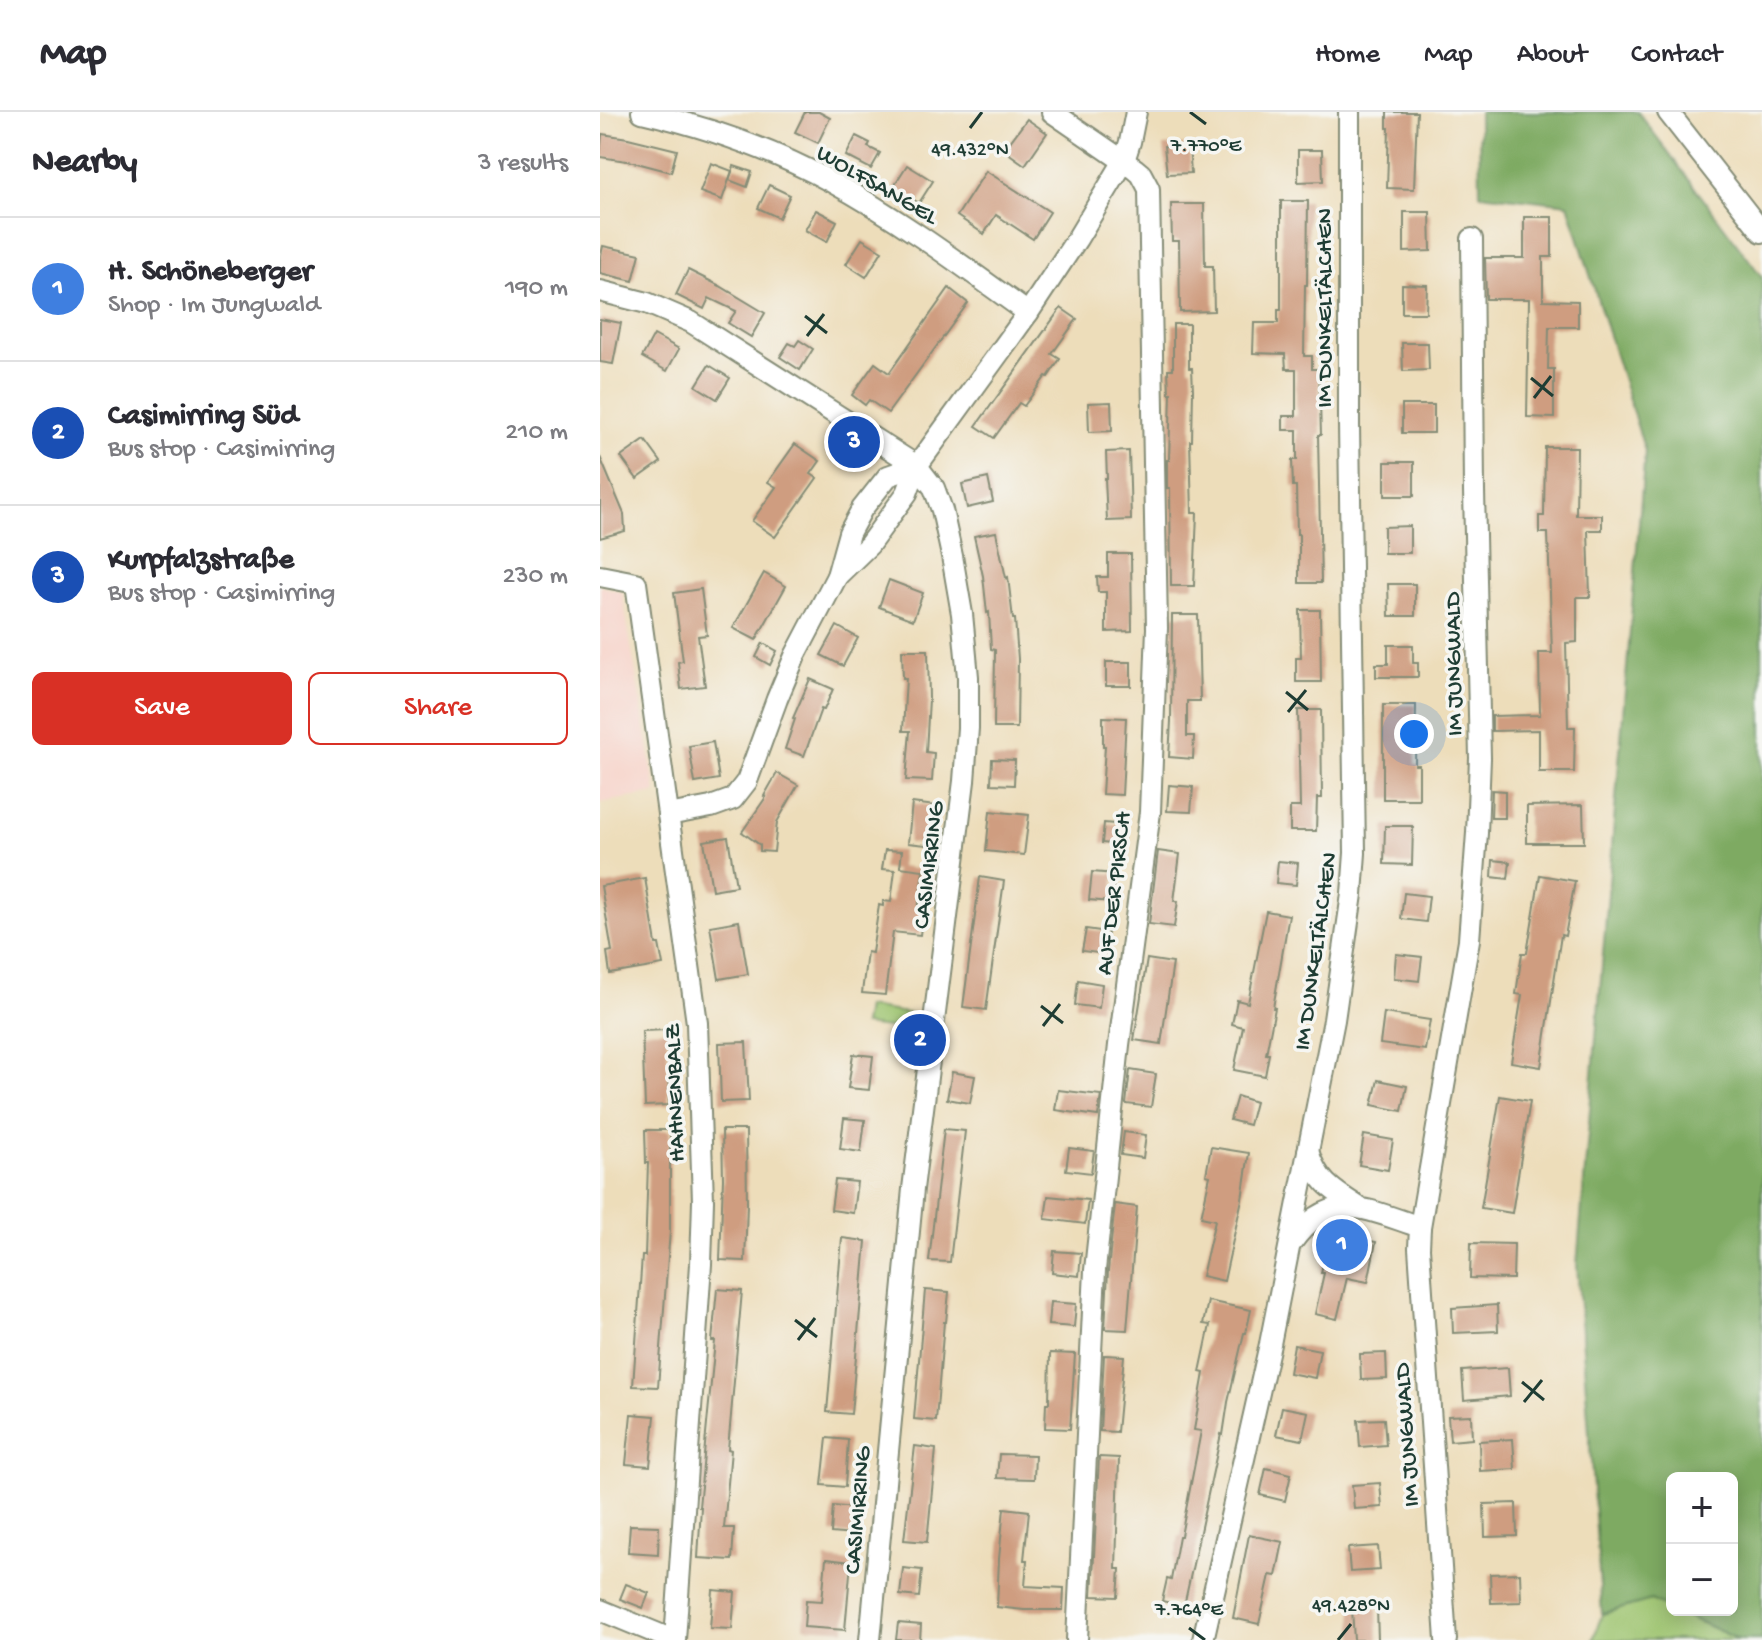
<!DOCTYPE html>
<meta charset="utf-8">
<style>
:root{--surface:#fff;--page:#f7f7f7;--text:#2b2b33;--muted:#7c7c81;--line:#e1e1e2;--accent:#d93025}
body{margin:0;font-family:"Gochi Hand",sans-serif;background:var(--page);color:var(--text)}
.controls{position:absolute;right:24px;bottom:24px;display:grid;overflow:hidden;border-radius:12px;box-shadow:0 4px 20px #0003}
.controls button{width:72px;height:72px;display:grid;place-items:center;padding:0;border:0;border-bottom:2px solid var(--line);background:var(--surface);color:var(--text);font:40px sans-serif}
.you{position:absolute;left:814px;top:622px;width:28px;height:28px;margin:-20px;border:6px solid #fff;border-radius:50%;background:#1a73e8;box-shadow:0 0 0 12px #1a73e833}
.badge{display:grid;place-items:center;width:52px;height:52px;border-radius:50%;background:var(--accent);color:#fff;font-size:26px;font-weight:700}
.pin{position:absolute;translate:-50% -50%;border:4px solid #fff;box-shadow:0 2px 8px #0006}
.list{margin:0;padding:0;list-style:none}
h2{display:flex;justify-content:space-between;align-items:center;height:104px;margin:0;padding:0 32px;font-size:34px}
h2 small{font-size:26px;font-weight:400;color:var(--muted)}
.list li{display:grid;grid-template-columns:52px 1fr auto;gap:24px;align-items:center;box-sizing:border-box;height:144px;padding:0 32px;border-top:2px solid var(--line)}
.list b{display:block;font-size:30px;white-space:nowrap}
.list p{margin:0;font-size:26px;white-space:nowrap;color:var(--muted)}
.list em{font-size:26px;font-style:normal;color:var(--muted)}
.actions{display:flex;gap:16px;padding:24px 32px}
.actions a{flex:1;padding:18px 0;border:2px solid var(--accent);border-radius:12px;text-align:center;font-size:28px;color:var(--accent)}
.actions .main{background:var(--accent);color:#fff}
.map{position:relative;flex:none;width:1162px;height:1528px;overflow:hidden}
header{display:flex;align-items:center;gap:48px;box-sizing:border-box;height:112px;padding:0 40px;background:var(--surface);border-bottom:2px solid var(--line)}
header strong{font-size:38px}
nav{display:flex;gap:44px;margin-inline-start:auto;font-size:28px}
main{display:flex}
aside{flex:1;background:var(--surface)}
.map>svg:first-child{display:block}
.built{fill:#f7d1c7}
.green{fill:#9ec46f;stroke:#5e8052;stroke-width:2}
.forest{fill:#7eaa62;stroke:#4e744b;stroke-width:2}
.building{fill:#cf9d80}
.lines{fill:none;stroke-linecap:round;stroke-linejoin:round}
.street-casing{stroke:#868d77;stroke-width:24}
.street{stroke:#fff;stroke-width:20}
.ticks{fill:none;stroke:#1f3d34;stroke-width:3}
.labels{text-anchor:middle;stroke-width:7;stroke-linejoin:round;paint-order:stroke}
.street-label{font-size:24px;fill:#1f3d34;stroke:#f6f6f2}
.ticks-label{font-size:20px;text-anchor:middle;fill:#1f3d34;stroke:#f6f6f2;stroke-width:7;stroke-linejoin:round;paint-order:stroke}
</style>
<header>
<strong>Map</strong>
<nav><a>Home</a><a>Map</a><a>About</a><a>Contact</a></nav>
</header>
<main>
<aside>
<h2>Nearby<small>3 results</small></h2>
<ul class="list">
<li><span class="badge" style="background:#3f7fe0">1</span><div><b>H. Schöneberger</b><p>Shop · Im Jungwald</p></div><em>190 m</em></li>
<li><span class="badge" style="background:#1a4fb4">2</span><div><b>Casimirring Süd</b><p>Bus stop · Casimirring</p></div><em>210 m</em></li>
<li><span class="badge" style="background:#1a4fb4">3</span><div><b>Kurpfalzstraße</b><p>Bus stop · Casimirring</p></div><em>230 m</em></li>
</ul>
<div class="actions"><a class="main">Save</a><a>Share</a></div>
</aside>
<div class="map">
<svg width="1162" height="1528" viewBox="0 0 1162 1528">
<rect width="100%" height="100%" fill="#f6f6f2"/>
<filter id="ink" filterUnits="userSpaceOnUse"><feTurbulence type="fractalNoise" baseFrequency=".0125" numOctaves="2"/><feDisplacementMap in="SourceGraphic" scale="16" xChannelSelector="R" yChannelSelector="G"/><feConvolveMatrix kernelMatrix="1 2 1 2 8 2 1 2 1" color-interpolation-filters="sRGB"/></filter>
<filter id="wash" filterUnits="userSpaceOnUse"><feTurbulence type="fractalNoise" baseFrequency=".006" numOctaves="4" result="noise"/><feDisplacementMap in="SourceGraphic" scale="32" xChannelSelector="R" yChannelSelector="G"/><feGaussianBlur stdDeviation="1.8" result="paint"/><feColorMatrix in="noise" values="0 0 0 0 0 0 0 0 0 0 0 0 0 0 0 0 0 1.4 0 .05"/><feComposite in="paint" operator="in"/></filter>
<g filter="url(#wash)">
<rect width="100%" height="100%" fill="#edddba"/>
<polygon class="built" points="0,474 22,480 56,681 0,691"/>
<g class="green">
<polygon points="266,895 314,902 312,919 263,913"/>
<polygon points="1051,1488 1140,1528 993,1528 1002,1502"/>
</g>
<polygon class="forest" points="879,0 1038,0 1162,165 1162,1528 1140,1528 1073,1498 1132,1498 1132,1366 1072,1366 1072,1498 1051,1488 1002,1502 977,1153 1045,339 968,92 880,82"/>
<g id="blocks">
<g class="building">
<polygon points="205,0 219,0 230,6 218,31 195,20"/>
<polygon points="787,0 817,0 814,77 787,76 789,16 787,16"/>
<polygon points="427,7 447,21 425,53 404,38"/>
<polygon points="2,22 28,26 77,38 71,60 33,50 0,45"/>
<polygon points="256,24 270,31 268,35 280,41 271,57 246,44"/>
<polygon points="589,33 591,61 567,62 564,34"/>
<polygon points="698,38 722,38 723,69 698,70"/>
<polygon points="111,51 132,59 122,88 100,80"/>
<polygon points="307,53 333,69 319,91 293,75"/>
<polygon points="134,54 152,60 147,75 129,68"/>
<polygon points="386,59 450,100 433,127 396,103 384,122 357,104"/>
<polygon points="169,73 190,83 179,106 158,96"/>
<polygon points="681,89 708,89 707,173 705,173 704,244 712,244 712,257 719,257 721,323 718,323 721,471 699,471 699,422 697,422 696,374 693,374 692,348 697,348 697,318 683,318 683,304 696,304 696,257 686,257 685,242 653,241 654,211 678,211 678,198 681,198"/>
<polygon points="571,92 604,92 605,154 613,154 614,199 580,200 579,129 572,129"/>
<polygon points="216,98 237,109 227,130 205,118"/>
<polygon points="804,100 830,100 831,139 804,140"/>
<polygon points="924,105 952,105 952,145 943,145 943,188 978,189 978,215 949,215 948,257 954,257 954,306 927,305 929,187 886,187 885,146 924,146"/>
<polygon points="262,127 282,139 266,165 246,152"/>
<polygon points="3,134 40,142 33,169 0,161 0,148"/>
<polygon points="88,158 120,174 165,201 151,225 128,211 136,199 109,186 104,197 76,183"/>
<polygon points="802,172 827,173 826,201 802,201"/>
<polygon points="349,176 368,191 288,301 269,288 265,293 252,283 275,251 289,261"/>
<polygon points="461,196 477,207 452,242 460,247 448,265 446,264 424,294 419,291 394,326 376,314"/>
<polygon points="0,207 21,211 13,252 0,250"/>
<polygon points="573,212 589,212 589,256 592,256 593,278 592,329 590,329 592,401 597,401 594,474 571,474 570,376 567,376 567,348 569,348 571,281 569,281 568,257 573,257"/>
<polygon points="54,223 79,237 67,259 42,245"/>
<polygon points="199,228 213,237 200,258 180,245 189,231 195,234"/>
<polygon points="802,231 828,231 829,258 803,259"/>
<polygon points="109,253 130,266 117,287 96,274"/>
<polygon points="511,290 512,319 489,320 488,291"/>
<rect x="802" y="293" width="32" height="28"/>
<polygon points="45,328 61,350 37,367 21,345"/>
<polygon points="195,332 220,349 211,362 217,366 175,425 152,409 176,375 168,370"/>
<polygon points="945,335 977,335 976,403 1002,403 1002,418 988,418 990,485 977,485 977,530 966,531 968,615 975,615 974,660 939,660 939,618 892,619 892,604 940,603 939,541 952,541 948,421 939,421 939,404 944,404"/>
<polygon points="529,339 531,408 507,409 505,366 507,366 506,340"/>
<polygon points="0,345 24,402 25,419 0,426"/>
<rect x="785" y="350" width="29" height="34"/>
<polygon points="388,366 393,390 367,396 362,372"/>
<polygon points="810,414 810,441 784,441 784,415"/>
<polygon points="396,420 406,466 408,465 413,507 415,507 418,547 417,616 394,616 395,538 391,537 389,500 387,501 383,464 374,424"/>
<polygon points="508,442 531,442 532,519 506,520 506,480 498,480 497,465 508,465"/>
<polygon points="164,461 186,474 156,528 133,516"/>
<polygon points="289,468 323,481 313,508 279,495"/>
<polygon points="788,472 815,472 815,504 789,504"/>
<polygon points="101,477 107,523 98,524 105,574 81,577 78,550 83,549 74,481"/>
<polygon points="700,498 720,498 721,570 696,570 696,546 701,546"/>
<polygon points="572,503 598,503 600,589 587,589 587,624 594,624 593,647 569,645 571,609"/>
<polygon points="237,514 258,526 243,554 221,543"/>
<polygon points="163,531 177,539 170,553 156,545"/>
<polygon points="788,533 813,533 813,551 818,551 818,565 776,565 776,552 788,552"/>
<polygon points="302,538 328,538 329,587 326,640 334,641 332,669 306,668 310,619 303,619 306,566 303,566"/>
<rect x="506" y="550" width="25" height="24"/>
<polygon points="210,567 233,577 224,598 221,597 204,644 185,637 195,607 193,606"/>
<polygon points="783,593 816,593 815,653 819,653 819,687 783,687"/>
<polygon points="698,598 721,598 722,686 717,686 716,719 690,719 690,695 700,695"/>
<polygon points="503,605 526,606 522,683 502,682 505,634 503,634"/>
<polygon points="113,630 119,667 95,671 89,634"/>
<polygon points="392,647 415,648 414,673 391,672"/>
<polygon points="177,661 198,673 177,710 174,740 160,739 160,733 142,720 166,685 164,684"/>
<polygon points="569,673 593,675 591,700 567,699"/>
<polygon points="892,678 905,679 905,706 891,706"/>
<polygon points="312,691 336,694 333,724 327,723 326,733 308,731"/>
<polygon points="983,693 984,731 927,731 927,694"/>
<polygon points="390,699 429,703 424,743 386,739"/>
<polygon points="504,711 525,713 523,733 502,731"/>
<polygon points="785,714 813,714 812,753 784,752"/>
<polygon points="128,725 136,774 112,778 104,729"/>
<polygon points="285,738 302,739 300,755 323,758 318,799 323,799 320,823 293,820 285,883 262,881 267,840 272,841 279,793 283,794 283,789 291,790 295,758 282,757"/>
<polygon points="558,739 580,742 574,789 578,789 574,815 549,812"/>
<polygon points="893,748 910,750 908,767 892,765"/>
<polygon points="678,749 698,751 696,773 676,771"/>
<polygon points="492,760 515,762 512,790 489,788"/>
<polygon points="940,763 975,769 965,824 961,823 941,955 911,950 922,883 916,882 922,841 927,841"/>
<polygon points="380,765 404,769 386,898 363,895"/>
<polygon points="45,766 56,832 59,832 63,853 10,862 7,840 12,839 1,774"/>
<polygon points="804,781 829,784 826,810 801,807"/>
<polygon points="666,799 689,803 673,896 675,896 666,942 669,942 665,964 634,958 643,915 632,912 637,888 648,891"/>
<polygon points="139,809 148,862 119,867 110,814"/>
<polygon points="486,817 508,820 505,842 482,839"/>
<polygon points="796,842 822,845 819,869 794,866"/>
<polygon points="547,847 573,851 561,932 534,928"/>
<polygon points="478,868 502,872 499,896 475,893"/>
<polygon points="784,901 830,908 825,938 780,932"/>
<polygon points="67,918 69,993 45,994 42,919"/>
<polygon points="146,930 149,989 121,990 119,931"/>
<polygon points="253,942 273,944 269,978 248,976"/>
<polygon points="530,958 556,962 551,995 526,992"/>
<polygon points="352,960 375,964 370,991 347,987"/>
<polygon points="778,968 807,974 802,999 772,993"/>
<polygon points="458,978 501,983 498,1004 455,998"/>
<polygon points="637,984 655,990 649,1013 630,1008"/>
<polygon points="900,984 930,989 912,1101 881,1096"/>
<polygon points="244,1006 265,1008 261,1040 240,1037"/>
<polygon points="344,1017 365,1019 350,1150 329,1149"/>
<polygon points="45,1018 70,1018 70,1118 58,1275 33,1274 42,1144 45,1144 48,1051 46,1051"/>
<polygon points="122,1018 146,1018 147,1092 145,1149 120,1148 123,1067"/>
<polygon points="524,1020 546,1023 543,1046 521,1043"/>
<polygon points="764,1023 793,1028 788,1058 759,1053"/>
<polygon points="611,1035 649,1041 642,1087 624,1169 602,1164 615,1108 601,1105 610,1064 606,1063"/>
<polygon points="469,1036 494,1039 491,1061 466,1058"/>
<polygon points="235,1068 257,1070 253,1101 231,1098"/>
<polygon points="448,1084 488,1088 485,1112 445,1107"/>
<polygon points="515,1092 537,1095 527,1218 505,1217 508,1159"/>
<polygon points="729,1121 776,1130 768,1170 747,1166 737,1207 715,1202 724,1161 721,1161"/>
<polygon points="242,1126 266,1129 251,1302 227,1300"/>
<polygon points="871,1131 914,1132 913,1167 870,1166"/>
<polygon points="454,1139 481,1141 479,1164 452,1161"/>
<polygon points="117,1177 142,1179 128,1337 131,1338 124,1416 134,1416 132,1448 98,1446 101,1395 99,1395 115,1229 112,1229"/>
<polygon points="325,1178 349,1180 346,1210 344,1210 336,1309 314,1307"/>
<polygon points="608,1189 651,1198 646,1221 644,1221 628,1290 623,1323 621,1322 584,1494 562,1489 567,1467 571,1468 579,1424 581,1424 601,1319 594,1318 604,1261 600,1260 610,1213 603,1212"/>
<polygon points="450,1190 476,1192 474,1215 448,1213"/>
<polygon points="897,1193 898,1219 853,1221 852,1196"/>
<polygon points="694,1233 720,1238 715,1266 689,1261"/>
<polygon points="450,1241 475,1242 470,1317 445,1316 446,1291 449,1291"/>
<polygon points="786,1241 787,1267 761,1268 760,1242"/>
<polygon points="504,1243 524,1244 517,1320 500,1319"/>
<polygon points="908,1256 910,1284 864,1288 862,1259"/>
<polygon points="682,1295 708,1300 702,1328 676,1323"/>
<polygon points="31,1302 55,1304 50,1354 26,1352"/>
<polygon points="871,1303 872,1327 850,1329 848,1304"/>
<polygon points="784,1307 786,1333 760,1335 758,1308"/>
<polygon points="227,1326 248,1328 245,1375 222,1373"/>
<polygon points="913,1327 915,1357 880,1359 879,1329"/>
<polygon points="315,1334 336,1337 327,1430 304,1428"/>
<polygon points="399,1342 435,1343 434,1367 397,1366"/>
<polygon points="499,1345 519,1346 516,1457 520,1457 518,1485 492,1484"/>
<polygon points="666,1356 691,1362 685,1389 660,1383"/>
<polygon points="780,1371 782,1395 754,1397 752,1373"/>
<polygon points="916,1391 917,1424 885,1425 884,1392"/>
<polygon points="233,1394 256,1396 253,1423 231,1421"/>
<polygon points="404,1396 429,1399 424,1448 427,1448 425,1474 464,1476 463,1498 424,1498 397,1495 399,1447"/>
<polygon points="30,1413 59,1414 58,1442 28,1440"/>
<polygon points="649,1423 683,1430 676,1464 670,1463 659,1512 633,1506"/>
<polygon points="778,1434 780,1458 750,1460 748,1436"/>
<polygon points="226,1447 251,1450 245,1518 204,1515 206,1488 222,1489"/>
<polygon points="303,1456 322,1458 319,1485 300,1483"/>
<polygon points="920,1461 921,1490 891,1491 890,1462"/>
<polygon points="26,1472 49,1481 43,1496 20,1487"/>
<polygon points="113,1478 135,1480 132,1517 110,1516"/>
<polygon points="777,1496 778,1528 754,1528 752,1497"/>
<polygon points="298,1511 321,1513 320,1528 296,1528"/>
</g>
</g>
</g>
<g filter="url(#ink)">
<use href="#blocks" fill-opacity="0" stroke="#868d77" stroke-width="2"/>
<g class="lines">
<g class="street-casing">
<g id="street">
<path d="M42 0C107 15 171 37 230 69 300 107 363 154 428 201"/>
<polyline points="452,0 535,57 541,62 549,77 557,516 550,700 519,933 495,1158 477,1528"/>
<polyline points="1068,0 1162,120"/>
<polyline points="0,179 47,191 91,210 317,354 334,376 342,398 352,444 362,502 368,565 368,616 364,669 313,1077 270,1528"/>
<polyline points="0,464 36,471 97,911 103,1089 101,1152 75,1528"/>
<polyline points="237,464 269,433 307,381 317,354 428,201 477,127 524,49 530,30 536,0"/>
<polyline points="68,703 111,695 133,687 147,669 177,587 195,544 237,464 249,421 262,397 288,364 317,354"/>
<path d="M708 1039C717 1069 732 1078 757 1094"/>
<polyline points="820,1115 869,828 877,721 880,646 874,379 872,127"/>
<path d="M692 1130C732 1075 767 1098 820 1115L819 1136 846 1528"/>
<polyline points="0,1498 73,1528"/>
<polyline points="603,1528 670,1232 734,908 752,782 755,741 749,313 749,0"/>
</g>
</g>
<use href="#street" class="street"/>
</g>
</g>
<path class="ticks" d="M590 0 606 12M370 16 382 0M205 204 227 221M207 224 224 202M931 266 953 284M934 286 951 264M686 580 708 598M688 600 706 578M441 894 463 911M443 914 460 892M195 1208 217 1225M198 1228 215 1206M922 1270 944 1288M924 1290 942 1268M589 1516 605 1528M738 1528 751 1512"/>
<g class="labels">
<g class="street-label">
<text transform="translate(278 71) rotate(30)" y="8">WOLFSANGEL</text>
<text transform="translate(723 196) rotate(-90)" y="8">IM DUNKELTÄLCHEN</text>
<text transform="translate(852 552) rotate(-91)" y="8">IM JUNGWALD</text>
<text transform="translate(327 753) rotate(-83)" y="8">CASIMIRRING</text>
<text transform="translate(512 781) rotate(-83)" y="8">AUF DER PIRSCH</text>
<text transform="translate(714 839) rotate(-82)" y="8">IM DUNKELTÄLCHEN</text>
<text transform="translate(73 981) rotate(-92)" y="8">HAHNENBALZ</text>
<text transform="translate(805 1323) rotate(-94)" y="8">IM JUNGWALD</text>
<text transform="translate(256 1398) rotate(-85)" y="8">CASIMIRRING</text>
</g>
</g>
<g class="ticks-label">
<text x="606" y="39">7.770°E</text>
<text x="370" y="43">49.432°N</text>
<text x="751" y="1499">49.428°N</text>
<text x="589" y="1503">7.764°E</text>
</g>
</svg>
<div class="controls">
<button>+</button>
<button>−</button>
</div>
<div class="you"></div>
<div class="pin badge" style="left:742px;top:1133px;background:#3f7fe0">1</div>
<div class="pin badge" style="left:320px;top:928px;background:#1a4fb4">2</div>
<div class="pin badge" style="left:254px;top:330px;background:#1a4fb4">3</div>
</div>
</main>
